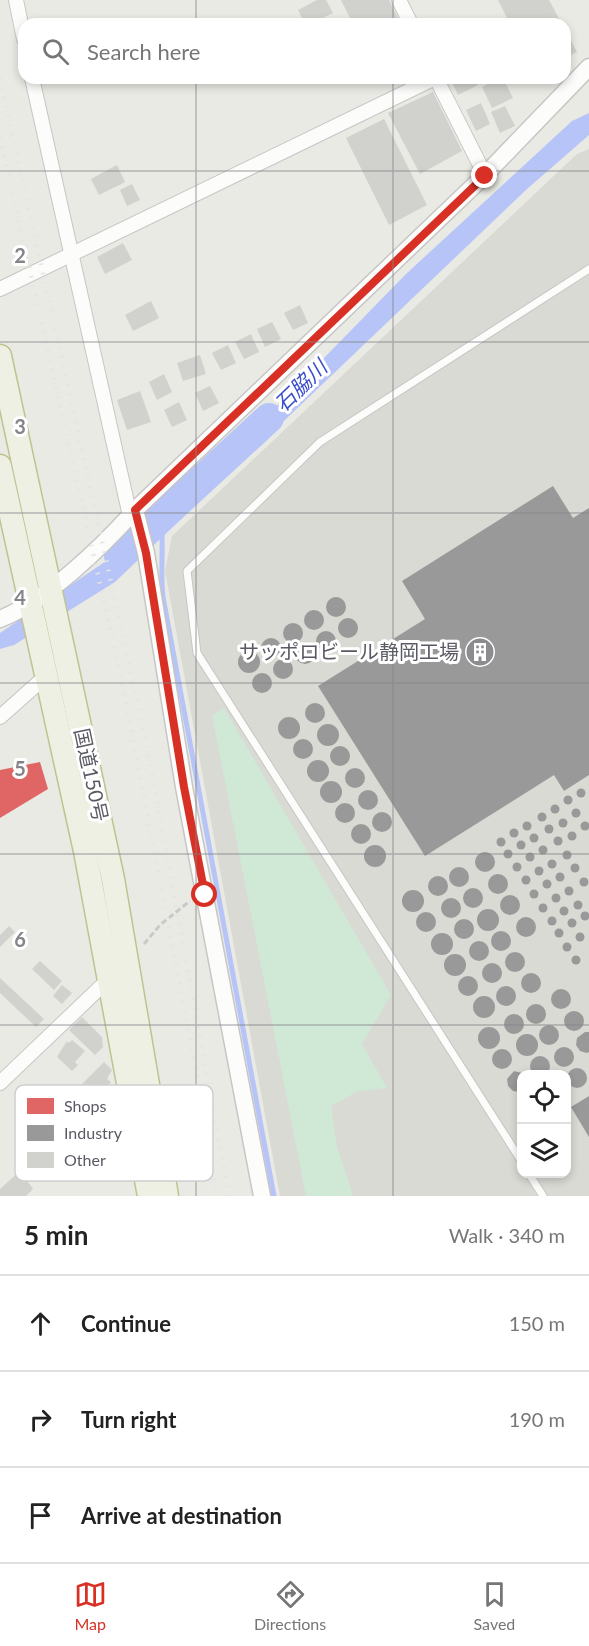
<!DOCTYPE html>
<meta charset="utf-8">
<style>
:root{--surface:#fff;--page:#f2f2f2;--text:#222;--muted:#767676;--line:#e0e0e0;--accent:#d93025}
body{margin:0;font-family:Lato,"Noto Sans JP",sans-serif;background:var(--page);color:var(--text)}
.controls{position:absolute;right:18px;bottom:18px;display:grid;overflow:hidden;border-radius:12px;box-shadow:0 3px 9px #0003}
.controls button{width:54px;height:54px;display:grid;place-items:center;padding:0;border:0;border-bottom:2px solid var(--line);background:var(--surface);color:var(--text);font:30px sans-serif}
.stop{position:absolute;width:18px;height:18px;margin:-14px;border:4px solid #d93025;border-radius:50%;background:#fff}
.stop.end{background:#d93025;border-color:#fff;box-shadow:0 2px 6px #0008}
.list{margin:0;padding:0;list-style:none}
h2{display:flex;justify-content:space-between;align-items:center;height:78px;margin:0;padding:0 24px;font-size:26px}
h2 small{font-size:20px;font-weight:400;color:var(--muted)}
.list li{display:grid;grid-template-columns:39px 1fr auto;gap:18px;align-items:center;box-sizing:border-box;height:96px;padding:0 24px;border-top:2px solid var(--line)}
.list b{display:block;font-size:22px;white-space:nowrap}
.list em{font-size:20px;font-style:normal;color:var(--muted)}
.icon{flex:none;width:33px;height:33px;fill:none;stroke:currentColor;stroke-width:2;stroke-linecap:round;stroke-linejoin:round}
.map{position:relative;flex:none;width:589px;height:1196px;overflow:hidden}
.search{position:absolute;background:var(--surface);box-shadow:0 3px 9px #0003;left:18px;right:18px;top:18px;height:66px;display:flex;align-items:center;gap:15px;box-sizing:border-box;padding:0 21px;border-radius:18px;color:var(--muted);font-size:22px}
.sheet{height:366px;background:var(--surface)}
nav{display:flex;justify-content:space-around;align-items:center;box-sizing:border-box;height:84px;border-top:2px solid var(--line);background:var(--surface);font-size:16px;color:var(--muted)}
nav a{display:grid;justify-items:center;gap:3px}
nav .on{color:var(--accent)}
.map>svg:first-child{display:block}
.industrial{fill:#d9dad3;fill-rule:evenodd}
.green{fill:#d0e8d6}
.water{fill:#b6c4f7}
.shops{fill:#e06666}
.industry{fill:#999}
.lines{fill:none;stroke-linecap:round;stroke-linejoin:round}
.stream{stroke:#b6c4f7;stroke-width:5}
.river{stroke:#b6c4f7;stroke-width:30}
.building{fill:#d1d1ce}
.service-casing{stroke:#c6c6c6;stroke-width:9}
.minor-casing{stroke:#c6c6c6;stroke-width:16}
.tertiary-casing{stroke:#c6c6c6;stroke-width:19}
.trunk-casing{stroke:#c0c291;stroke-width:25}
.path{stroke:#c6cbca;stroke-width:3;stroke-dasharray:6 3;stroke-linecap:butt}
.service{stroke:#fcfcfb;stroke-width:7}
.minor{stroke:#fcfcfb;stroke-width:14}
.tertiary{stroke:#fcfcfb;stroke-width:16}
.trunk{stroke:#eef0e4;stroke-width:22}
.rail{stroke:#e4e4e3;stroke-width:4.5;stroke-dasharray:1.5 8;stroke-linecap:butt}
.route{stroke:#d93025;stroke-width:8}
.grid{fill:none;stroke:#848489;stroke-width:1.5;stroke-opacity:0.55}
.labels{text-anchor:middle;stroke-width:6;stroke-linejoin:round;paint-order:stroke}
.poi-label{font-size:20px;fill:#595a63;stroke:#fff;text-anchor:end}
.street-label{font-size:20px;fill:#595a63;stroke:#fff}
.water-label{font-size:21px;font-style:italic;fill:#394ecb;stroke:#fff}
.key{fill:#fff;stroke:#cdced0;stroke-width:1.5}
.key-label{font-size:16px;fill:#595a63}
.grid-label{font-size:20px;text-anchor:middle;font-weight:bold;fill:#848489;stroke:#fff;stroke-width:6;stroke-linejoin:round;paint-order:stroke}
</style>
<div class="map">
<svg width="589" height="1196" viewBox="0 0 589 1196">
<rect width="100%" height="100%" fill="#eaeae4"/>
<path class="industrial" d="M589 149V1196H280L165 571 172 536 577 154ZM522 1074H566V1174H522Z"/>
<polygon class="green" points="224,708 391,995 362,1044 387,1088 358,1091 331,1106 337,1146 353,1196 306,1196 212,715"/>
<polygon class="water" points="589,113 589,135 527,189 115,582 14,645 0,649 0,633 165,521 406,274 572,121"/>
<polygon class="shops" points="40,762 48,789 0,818 0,770"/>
<g class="industry">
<polygon points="553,486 573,518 589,508 589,775 564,791 554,775 425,856 318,686 425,619 402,581"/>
<circle cx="336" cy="607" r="10"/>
<circle cx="314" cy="620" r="10"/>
<circle cx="348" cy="628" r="10"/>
<circle cx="293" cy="633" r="10"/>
<circle cx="326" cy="641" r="10"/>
<circle cx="271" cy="648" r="10"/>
<circle cx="305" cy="654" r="10"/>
<circle cx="249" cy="662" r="11"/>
<circle cx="283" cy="669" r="10"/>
<circle cx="262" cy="683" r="10"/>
<circle cx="315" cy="713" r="10"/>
<circle cx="289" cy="728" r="11"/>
<circle cx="328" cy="735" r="11"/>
<circle cx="303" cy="749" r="10"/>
<circle cx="340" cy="756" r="10"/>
<circle cx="318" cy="771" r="11"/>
<circle cx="355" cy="778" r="10"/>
<circle cx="331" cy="792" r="11"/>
<circle cx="581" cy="793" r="4.5"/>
<circle cx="368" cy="800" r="10"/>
<circle cx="568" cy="800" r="4.5"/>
<circle cx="345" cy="813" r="10"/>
<circle cx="555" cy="809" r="4.5"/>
<circle cx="576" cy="813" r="4.5"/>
<circle cx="382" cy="822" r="10"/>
<circle cx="542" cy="817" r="4.5"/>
<circle cx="563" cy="823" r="4.5"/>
<circle cx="527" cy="826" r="4.5"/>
<circle cx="585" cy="826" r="4.5"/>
<circle cx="361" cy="834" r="10"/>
<circle cx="549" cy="829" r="4.5"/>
<circle cx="514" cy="833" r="4.5"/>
<circle cx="572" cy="836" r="4.5"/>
<circle cx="534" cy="838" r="4.5"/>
<circle cx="558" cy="841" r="4.5"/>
<circle cx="501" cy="842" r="4.5"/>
<circle cx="521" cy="845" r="4.5"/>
<circle cx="543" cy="850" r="4.5"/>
<circle cx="375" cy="856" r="11"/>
<circle cx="508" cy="854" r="4.5"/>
<circle cx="567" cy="855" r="4.5"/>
<circle cx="485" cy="862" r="10"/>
<circle cx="530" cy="857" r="4.5"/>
<circle cx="552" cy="864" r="4.5"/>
<circle cx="517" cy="867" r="4.5"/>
<circle cx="575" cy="868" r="4.5"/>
<circle cx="539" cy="871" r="4.5"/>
<circle cx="459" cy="877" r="10"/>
<circle cx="560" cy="877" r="4.5"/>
<circle cx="498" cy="884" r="10"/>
<circle cx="526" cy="880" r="4.5"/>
<circle cx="438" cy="886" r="10"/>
<circle cx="584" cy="882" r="4.5"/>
<circle cx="547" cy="884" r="4.5"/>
<circle cx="569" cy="891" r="4.5"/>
<circle cx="473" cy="898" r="10"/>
<circle cx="534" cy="894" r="4.5"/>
<circle cx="413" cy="901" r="11"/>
<circle cx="556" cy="898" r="4.5"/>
<circle cx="510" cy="905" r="10"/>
<circle cx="451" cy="908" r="10"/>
<circle cx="578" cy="905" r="4.5"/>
<circle cx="543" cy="908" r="4.5"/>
<circle cx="564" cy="911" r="4.5"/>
<circle cx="488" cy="920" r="11"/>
<circle cx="585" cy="916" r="4.5"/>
<circle cx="426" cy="922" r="10"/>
<circle cx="552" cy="921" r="4.5"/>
<circle cx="526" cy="927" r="10"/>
<circle cx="572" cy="923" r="4.5"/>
<circle cx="464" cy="929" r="10"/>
<circle cx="559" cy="933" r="4.5"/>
<circle cx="501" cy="941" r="10"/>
<circle cx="580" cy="937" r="4.5"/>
<circle cx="442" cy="944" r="11"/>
<circle cx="479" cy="951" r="10"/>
<circle cx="567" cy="947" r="4.5"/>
<circle cx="515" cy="962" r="10"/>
<circle cx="455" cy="965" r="11"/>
<circle cx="576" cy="960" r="4.5"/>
<circle cx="492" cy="973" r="10"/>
<circle cx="531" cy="983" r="10"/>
<circle cx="468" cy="986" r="10"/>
<circle cx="506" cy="996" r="10"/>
<circle cx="561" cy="999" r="10"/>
<circle cx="484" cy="1007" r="11"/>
<circle cx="536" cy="1014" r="10"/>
<circle cx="574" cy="1021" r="10"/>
<circle cx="514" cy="1024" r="10"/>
<circle cx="549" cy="1035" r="10"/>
<circle cx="489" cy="1038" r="11"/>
<polygon points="585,1032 589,1032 589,1052 587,1053 580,1051 576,1045 577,1038"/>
<circle cx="527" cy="1045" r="11"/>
<circle cx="564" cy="1057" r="10"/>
<circle cx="502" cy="1059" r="10"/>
<circle cx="540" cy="1066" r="10"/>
<circle cx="577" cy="1078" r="10"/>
<polygon points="514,1071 526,1074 522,1074 520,1092 513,1091 508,1086 507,1079"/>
<polygon points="589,1096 589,1137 571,1107"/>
</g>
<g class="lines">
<path class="stream" d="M161 520C164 546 160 571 163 597L274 1196"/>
<polyline class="river" points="119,556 269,418"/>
</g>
<g class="building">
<polygon points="317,0 326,0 333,13 311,24 305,24 298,10"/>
<polygon points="341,0 389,0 401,24 353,24"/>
<polygon points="498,0 549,0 562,24 510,24"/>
<polygon points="565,29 577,52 565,58"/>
<polygon points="450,78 475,78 478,85 458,95"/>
<polygon points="500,78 503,78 513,98 492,108 482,87"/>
<polygon points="433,92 462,151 420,174 388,113"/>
<polygon points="481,103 490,124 476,131 466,110"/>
<polygon points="505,106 515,126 500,133 491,112"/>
<polygon points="384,119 427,205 389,225 346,138"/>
<polygon points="117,165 125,182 99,195 91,179"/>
<polygon points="132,184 140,200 127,206 120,190"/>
<polygon points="123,243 132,260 105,274 97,257"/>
<polygon points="151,301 159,318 133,331 125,315"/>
<polygon points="300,305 308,323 293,330 284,313"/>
<polygon points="272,322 281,339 265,347 257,329"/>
<polygon points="251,334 259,352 244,359 235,342"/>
<polygon points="228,345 236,363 221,370 212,353"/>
<polygon points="200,355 206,374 183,381 177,363"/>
<polygon points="164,374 172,392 157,400 149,382"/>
<polygon points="210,386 219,403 203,411 195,393"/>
<polygon points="140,391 151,422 127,430 117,400"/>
<polygon points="179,402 187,420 172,427 164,410"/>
<polygon points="9,926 15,932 0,947 0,935"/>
<polygon points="40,961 62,981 54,990 32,969"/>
<polygon points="0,978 44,1019 36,1027 0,993"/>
<polygon points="62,985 72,993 62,1004 53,996"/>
<polygon points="82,1017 102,1037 103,1047 95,1055 69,1030"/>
<polygon points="72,1040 85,1051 75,1062 78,1065 72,1071 57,1057 67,1041 69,1043"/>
<polygon points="104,1062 112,1070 107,1079 111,1082 96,1098 82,1084"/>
<polygon points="20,1171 33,1189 26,1196 0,1196 0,1189"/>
</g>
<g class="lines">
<g class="service-casing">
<g id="service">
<polyline points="522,1162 197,653 187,571 320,442 589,269"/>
<polyline points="529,1174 543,1196"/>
</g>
</g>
<g class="minor-casing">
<g id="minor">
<polyline points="16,0 24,39"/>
<polyline points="399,0 411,24"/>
<polyline points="32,78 130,516"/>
<polyline points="436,78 485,175"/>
<polyline points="0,289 435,78"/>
<polyline points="0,717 45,677"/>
<polyline points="0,1083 109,979"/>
</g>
</g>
<g class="tertiary-casing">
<g id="tertiary">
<polyline points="135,510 146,553 184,787 262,1196"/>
<path d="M0 619C46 601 102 547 135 510L485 175 589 67"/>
</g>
</g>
<g class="trunk-casing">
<g id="trunk">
<polyline points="0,356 113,879 167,1196"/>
<polyline points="0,466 85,851 149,1196"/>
</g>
</g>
<polyline class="path" points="144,944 160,925 190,901"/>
<use href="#service" class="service"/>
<use href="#minor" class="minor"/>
<use href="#tertiary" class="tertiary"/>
<use href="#trunk" class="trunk"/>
<g class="rail">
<polyline points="0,78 146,741 229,1196"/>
<polyline points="0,137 120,673 206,1122 216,1196"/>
</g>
</g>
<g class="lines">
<polyline class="route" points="205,895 184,787 146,553 135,510 485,176"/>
</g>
<path class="grid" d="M196 0V24M393 0V24M196 78V1196M393 78V1196M0 171H589M0 342H589M0 513H589M0 683H589M0 854H589M0 1025H589"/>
<defs>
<g id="building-disc" transform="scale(1.5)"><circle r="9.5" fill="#8c8c90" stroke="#fff"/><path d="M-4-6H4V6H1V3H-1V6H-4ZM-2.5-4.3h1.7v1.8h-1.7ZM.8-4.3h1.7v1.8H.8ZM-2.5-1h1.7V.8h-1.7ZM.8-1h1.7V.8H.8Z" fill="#fff"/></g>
</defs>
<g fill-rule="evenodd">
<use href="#building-disc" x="480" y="652"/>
</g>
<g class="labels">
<g class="poi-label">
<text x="459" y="659">サッポロビール静岡工場</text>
</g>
<g class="street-label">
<text transform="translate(91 775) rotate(78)" y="7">国道150号</text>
</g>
<g class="water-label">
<text transform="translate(301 386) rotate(-44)" y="7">石脇川</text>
</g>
</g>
<rect x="15" y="1085" width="198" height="96" rx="9" class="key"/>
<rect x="27" y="1098" width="27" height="16" fill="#e06666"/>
<rect x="27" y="1125" width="27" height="16" fill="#999"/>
<rect x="27" y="1152" width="27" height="16" fill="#d1d1ce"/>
<g class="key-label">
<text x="64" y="1112">Shops</text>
<text x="64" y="1139">Industry</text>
<text x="64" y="1166">Other</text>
</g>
<g class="grid-label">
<text x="20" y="263">2</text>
<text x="20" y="434">3</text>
<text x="20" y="605">4</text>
<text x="20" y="776">5</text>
<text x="20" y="947">6</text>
</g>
</svg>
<div class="controls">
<button><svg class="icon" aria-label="locate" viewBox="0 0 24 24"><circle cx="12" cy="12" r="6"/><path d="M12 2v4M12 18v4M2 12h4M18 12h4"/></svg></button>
<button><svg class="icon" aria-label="layers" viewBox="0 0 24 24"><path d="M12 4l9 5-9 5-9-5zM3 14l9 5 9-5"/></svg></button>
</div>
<div class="stop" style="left:205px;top:895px"></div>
<div class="stop end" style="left:485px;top:176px"></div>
<div class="search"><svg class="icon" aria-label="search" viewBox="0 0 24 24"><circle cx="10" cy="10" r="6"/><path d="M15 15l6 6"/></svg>Search here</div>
</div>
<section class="sheet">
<h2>5 min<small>Walk · 340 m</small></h2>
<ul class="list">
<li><svg class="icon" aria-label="ahead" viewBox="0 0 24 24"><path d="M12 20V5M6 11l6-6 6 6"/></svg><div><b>Continue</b></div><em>150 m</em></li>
<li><svg class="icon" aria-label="right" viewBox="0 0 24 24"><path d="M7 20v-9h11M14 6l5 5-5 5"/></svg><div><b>Turn right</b></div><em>190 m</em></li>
<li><svg class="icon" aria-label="arrive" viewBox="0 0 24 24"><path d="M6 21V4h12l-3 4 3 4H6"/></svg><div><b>Arrive at destination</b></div></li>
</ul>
</section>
<nav>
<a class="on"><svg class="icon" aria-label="map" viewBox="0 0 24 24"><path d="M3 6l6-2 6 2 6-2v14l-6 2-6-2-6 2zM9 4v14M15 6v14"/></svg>Map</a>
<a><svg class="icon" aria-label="directions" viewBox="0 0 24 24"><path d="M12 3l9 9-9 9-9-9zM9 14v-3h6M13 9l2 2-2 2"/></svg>Directions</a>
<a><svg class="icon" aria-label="saved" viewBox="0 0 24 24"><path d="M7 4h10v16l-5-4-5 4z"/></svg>Saved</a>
</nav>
